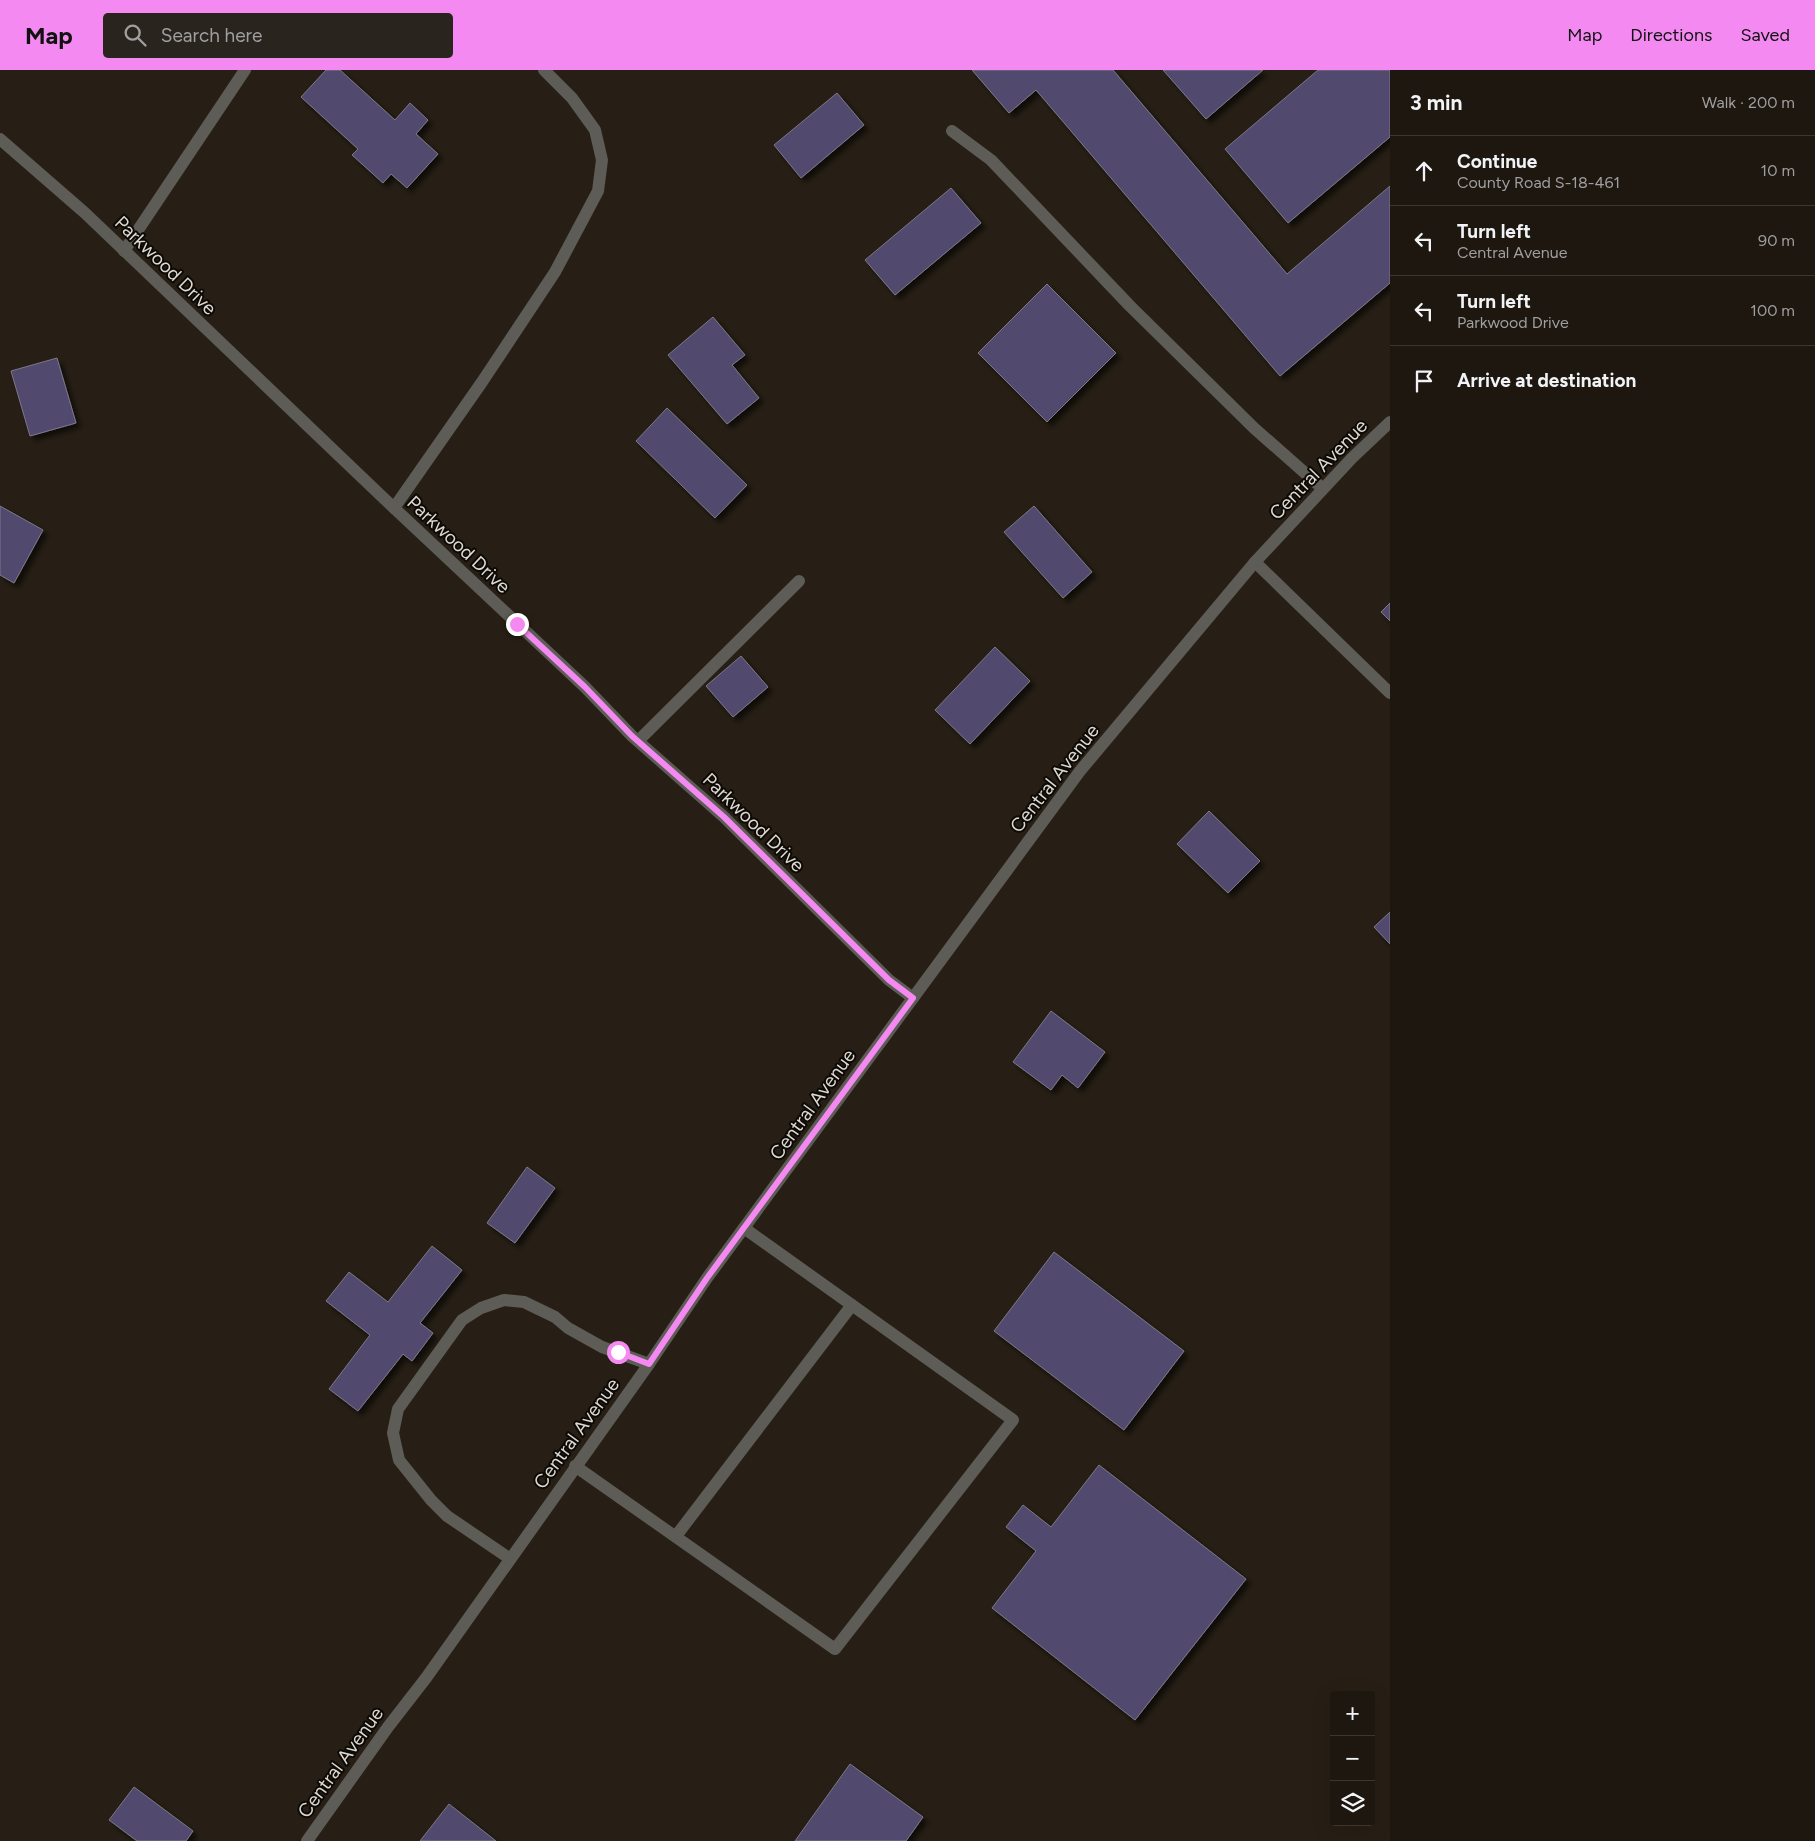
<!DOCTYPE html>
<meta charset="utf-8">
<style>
:root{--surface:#1d1710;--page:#2a241e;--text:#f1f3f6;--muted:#a09f9f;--line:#3b3630;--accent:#f489f1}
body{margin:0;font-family:Figtree,sans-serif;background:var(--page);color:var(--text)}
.controls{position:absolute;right:15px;bottom:15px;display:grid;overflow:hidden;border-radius:5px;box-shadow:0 5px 20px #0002}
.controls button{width:45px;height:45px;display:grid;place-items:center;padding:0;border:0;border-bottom:1px solid var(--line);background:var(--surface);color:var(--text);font:25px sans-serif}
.stop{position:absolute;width:15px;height:15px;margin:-11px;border:4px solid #f489f1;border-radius:50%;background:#fff}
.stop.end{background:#f489f1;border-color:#fff;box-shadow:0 1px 5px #0008}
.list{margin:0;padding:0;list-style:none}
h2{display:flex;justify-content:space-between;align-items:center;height:65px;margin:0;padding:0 20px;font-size:21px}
h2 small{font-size:16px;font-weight:400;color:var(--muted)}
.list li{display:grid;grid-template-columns:32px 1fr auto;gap:15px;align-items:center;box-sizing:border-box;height:70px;padding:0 20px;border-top:1px solid var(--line)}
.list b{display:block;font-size:19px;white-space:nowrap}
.list p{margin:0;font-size:16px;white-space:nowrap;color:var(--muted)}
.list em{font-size:16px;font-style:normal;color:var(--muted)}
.icon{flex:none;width:28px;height:28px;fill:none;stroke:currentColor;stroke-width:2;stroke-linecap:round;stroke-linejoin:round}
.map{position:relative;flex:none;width:1390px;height:1771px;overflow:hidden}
header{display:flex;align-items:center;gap:30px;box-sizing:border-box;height:70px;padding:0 25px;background:var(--accent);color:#111}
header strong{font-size:24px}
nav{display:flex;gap:28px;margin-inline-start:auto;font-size:18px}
.search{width:350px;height:45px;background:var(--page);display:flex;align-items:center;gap:12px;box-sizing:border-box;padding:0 18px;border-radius:5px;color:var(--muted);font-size:19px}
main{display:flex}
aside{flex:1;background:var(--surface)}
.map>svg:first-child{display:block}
.building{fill:#51486e;stroke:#7c7988;filter:url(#shadow)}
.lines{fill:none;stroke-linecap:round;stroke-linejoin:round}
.service{stroke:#5d5c56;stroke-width:12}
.minor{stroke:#5d5c56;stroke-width:12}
.tertiary{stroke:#5d5c56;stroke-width:12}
.route{stroke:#f489f1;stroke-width:6}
.labels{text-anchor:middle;stroke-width:4;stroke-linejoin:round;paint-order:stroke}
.street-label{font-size:19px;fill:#ddd8d1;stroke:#0d0a06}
</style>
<header>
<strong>Map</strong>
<div class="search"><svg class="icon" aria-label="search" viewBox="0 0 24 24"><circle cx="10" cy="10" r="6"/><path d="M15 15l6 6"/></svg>Search here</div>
<nav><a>Map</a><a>Directions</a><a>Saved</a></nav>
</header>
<main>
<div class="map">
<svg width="1390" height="1771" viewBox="0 0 1390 1771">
<defs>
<filter id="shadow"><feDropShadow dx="4.5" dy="4.5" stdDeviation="2.5" flood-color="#0009"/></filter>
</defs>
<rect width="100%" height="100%" fill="#271f15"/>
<g class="building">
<polygon points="326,0 340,0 395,50 410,33 428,50 416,64 438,84 407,118 391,104 383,113 352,85 358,79 301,27"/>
<polygon points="972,0 1113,0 1287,204 1390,116 1390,213 1280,306 1036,20 1009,43"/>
<polygon points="1163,0 1263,0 1206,49"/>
<polygon points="1318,0 1390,0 1390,67 1288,153 1225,79"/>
<polygon points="837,23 864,55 801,108 774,75"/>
<polygon points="951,118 981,153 895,225 865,190"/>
<polygon points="1047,214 1116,283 1047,352 978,283"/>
<polygon points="713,247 745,285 732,295 759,328 727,354 668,285"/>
<polygon points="57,288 76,353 30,366 11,301"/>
<polygon points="667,338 747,415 715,448 636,371"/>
<polygon points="0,436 43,460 14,513 0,505"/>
<polygon points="1034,436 1092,502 1063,528 1004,462"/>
<polygon points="1390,533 1390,551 1381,542"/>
<polygon points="995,577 1030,611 970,674 935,640"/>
<polygon points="741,586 768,617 733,647 706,616"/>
<polygon points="1209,741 1260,791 1228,823 1177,774"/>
<polygon points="1390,842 1390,874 1374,857"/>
<polygon points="1051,941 1105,982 1078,1018 1062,1005 1051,1020 1013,992"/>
<polygon points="527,1097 555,1118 515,1173 487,1153"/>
<polygon points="432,1176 462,1200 420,1253 433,1263 412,1291 403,1284 358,1341 329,1319 370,1265 326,1231 349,1202 388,1232"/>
<polygon points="1054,1182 1184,1281 1124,1360 994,1261"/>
<polygon points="1099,1395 1246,1509 1135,1650 992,1538 1036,1481 1006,1457 1023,1435 1051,1457"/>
<polygon points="850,1694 923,1747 906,1771 795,1771"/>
<polygon points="134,1717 193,1761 186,1771 137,1771 109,1750"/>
<polygon points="449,1734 496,1771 420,1771"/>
</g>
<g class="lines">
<g class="service">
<polyline points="952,61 991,90 1130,236 1254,358 1322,418"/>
<polyline points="124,181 245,0"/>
<polyline points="394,438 482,312 555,202 598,121 602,90 595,60 572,28 544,0"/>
<polyline points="1255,492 1390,623"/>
<polyline points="638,671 799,511"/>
<polyline points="575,1396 835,1579 1013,1350 744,1158"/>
<polyline points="676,1466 852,1235"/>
</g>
<g class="minor">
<polyline points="0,69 85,143 394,438 585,617 632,666 724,747 889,910 913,928"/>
<polyline points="509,1488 447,1446 431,1430 399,1390 393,1363 398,1339 462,1250 481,1238 504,1230 524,1232 555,1247 568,1258 602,1277 649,1294"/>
</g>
<polyline class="tertiary" points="307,1771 388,1657 426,1608 649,1294 707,1208 1080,701 1255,492 1352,388 1390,352"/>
</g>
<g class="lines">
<polyline class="route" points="517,554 585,617 632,666 724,747 889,910 913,928 707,1208 649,1294 618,1282"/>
</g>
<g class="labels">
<g class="street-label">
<text transform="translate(166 195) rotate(44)" y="7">Parkwood Drive</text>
<text transform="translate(1318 399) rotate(-46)" y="7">Central Avenue</text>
<text transform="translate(459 474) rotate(43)" y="7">Parkwood Drive</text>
<text transform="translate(1054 708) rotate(-52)" y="7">Central Avenue</text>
<text transform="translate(754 752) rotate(44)" y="7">Parkwood Drive</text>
<text transform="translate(812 1034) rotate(-54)" y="7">Central Avenue</text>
<text transform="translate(576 1363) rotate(-54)" y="7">Central Avenue</text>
<text transform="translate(340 1692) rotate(-54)" y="7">Central Avenue</text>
</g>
</g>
</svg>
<div class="controls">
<button>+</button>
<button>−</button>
<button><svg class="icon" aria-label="layers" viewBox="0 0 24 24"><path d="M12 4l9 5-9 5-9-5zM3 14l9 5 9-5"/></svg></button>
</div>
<div class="stop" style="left:618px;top:1282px"></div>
<div class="stop end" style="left:517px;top:554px"></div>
</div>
<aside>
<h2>3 min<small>Walk · 200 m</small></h2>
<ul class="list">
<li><svg class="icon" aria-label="ahead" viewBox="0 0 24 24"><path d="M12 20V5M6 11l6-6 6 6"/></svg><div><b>Continue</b><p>County Road S-18-461</p></div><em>10 m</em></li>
<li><svg class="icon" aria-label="left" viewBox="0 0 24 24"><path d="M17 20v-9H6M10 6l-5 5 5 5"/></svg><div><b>Turn left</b><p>Central Avenue</p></div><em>90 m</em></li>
<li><svg class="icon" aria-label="left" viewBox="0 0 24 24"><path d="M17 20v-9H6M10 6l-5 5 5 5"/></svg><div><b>Turn left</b><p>Parkwood Drive</p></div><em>100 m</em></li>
<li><svg class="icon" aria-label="arrive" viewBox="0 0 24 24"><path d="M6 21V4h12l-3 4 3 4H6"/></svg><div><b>Arrive at destination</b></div></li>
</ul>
</aside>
</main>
